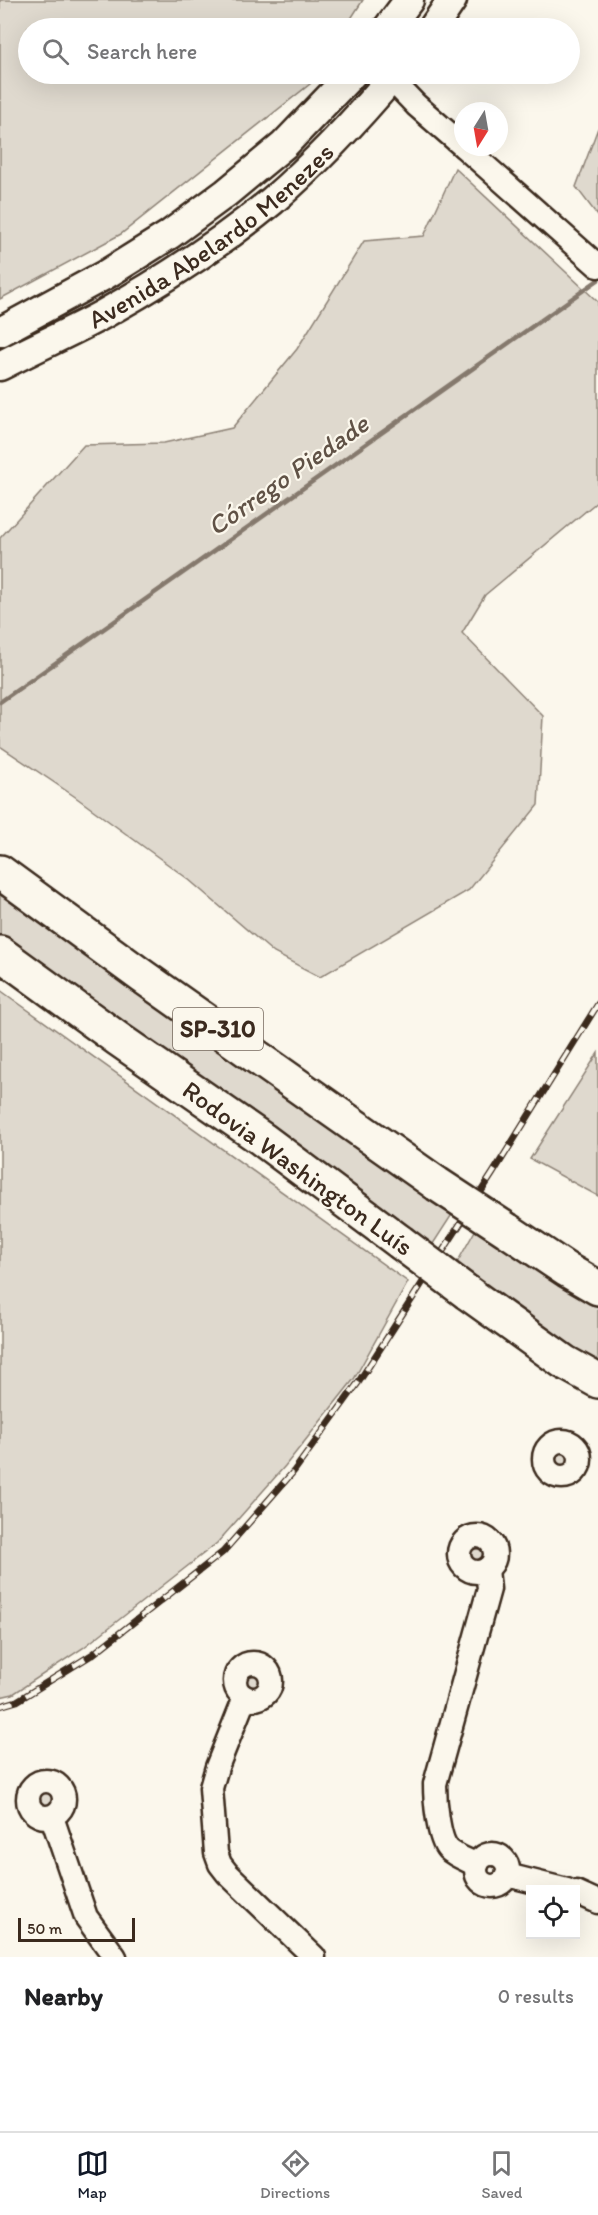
<!DOCTYPE html>
<meta charset="utf-8">
<style>
:root{--surface:#fff;--page:#f2f2f2;--text:#202124;--muted:#757577;--line:#e0e0e0;--accent:#111827}
body{margin:0;font-family:Itim,sans-serif;background:var(--page);color:var(--text)}
.controls{position:absolute;right:18px;bottom:18px;display:grid;overflow:hidden;border-radius:0px;box-shadow:0 6px 24px #0002}
.controls button{width:54px;height:54px;display:grid;place-items:center;padding:0;border:0;border-bottom:2px solid var(--line);background:var(--surface);color:var(--text);font:30px sans-serif}
.compass{position:absolute;left:454px;top:102px;width:54px;height:54px;border-radius:50%;background:var(--surface);box-shadow:0 6px 24px #0002;rotate:191deg}
.scale{position:absolute;left:18px;bottom:15px;width:117px;box-sizing:border-box;padding-left:6px;border:3px solid #3b2a1e;border-top:0;font-size:16px;line-height:21px;white-space:nowrap;color:#3b2a1e;-webkit-text-stroke:4px #fbf7ec;paint-order:stroke}
.list{margin:0;padding:0;list-style:none}
h2{display:flex;justify-content:space-between;align-items:center;height:78px;margin:0;padding:0 24px;font-size:26px}
h2 small{font-size:20px;font-weight:400;color:var(--muted)}
.icon{flex:none;width:33px;height:33px;fill:none;stroke:currentColor;stroke-width:2;stroke-linecap:round;stroke-linejoin:round}
.map{position:relative;flex:none;width:598px;height:1957px;overflow:hidden}
.search{position:absolute;background:var(--surface);box-shadow:0 6px 24px #0002;left:18px;right:18px;top:18px;height:66px;display:flex;align-items:center;gap:15px;box-sizing:border-box;padding:0 21px;border-radius:33px;color:var(--muted);font-size:22px}
.sheet{height:174px;background:var(--surface)}
nav{display:flex;justify-content:space-around;align-items:center;box-sizing:border-box;height:84px;border-top:2px solid var(--line);background:var(--surface);font-size:16px;color:var(--muted)}
nav a{display:grid;justify-items:center;gap:3px}
nav .on{color:var(--accent)}
.map>svg:first-child{display:block}
.green{fill:#dfd9ce;stroke:#8d8276;stroke-width:1.5}
.lines{fill:none;stroke-linecap:round;stroke-linejoin:round}
.stream{stroke:#85796d;stroke-width:4.5}
.minor-casing{stroke:#3b2a1e;stroke-width:27}
.major-casing{stroke:#3b2a1e;stroke-width:33}
.highway-casing{stroke:#3b2a1e;stroke-width:38}
.minor{stroke:#fbf7ec;stroke-width:22}
.major{stroke:#fbf7ec;stroke-width:28}
.highway{stroke:#fbf7ec;stroke-width:33}
.rail-casing{stroke:#3b2a1e;stroke-width:7}
.rail{stroke:#fbf7ec;stroke-width:4.5;stroke-dasharray:14;stroke-linecap:butt}
.highway-bridge-casing{stroke:#3b2a1e;stroke-width:38;stroke-linecap:butt}
.highway-bridge{stroke:#fbf7ec;stroke-width:33}
.labels{text-anchor:middle;stroke-width:4.5;stroke-linejoin:round;paint-order:stroke}
.shield{fill:#fbf7ec;stroke:#75685c;stroke-width:1.5}
.shield-label{font-size:24px;font-weight:bold;fill:#3b2a1e}
.street-label{font-size:26px;fill:#3b2a1e;stroke:#fbf7ec}
.water-label{font-size:27px;font-style:italic;fill:#605246;stroke:#fbf7ec}
</style>
<div class="map">
<svg width="598" height="1957" viewBox="0 0 598 1957">
<rect width="100%" height="100%" fill="#fbf7ec"/>
<filter id="ink" filterUnits="userSpaceOnUse"><feTurbulence type="fractalNoise" baseFrequency=".0167" numOctaves="2"/><feDisplacementMap in="SourceGraphic" scale="12" xChannelSelector="R" yChannelSelector="G"/><feConvolveMatrix kernelMatrix="1 2 1 2 8 2 1 2 1" color-interpolation-filters="sRGB"/></filter>
<g filter="url(#ink)">
<g class="green">
<polygon points="0,0 363,0 345,28 28,28 28,74 317,74 310,84 121,234 0,299"/>
<polygon points="598,128 598,216 576,187"/>
<polygon points="455,168 598,302 598,501 485,595 462,633 543,716 538,805 469,890 320,977 274,953 188,879 74,796 0,746 0,538 84,445 164,443 232,428 297,349 364,241 424,236"/>
<polygon points="0,883 453,1213 431,1247 0,940"/>
<polygon points="0,990 408,1282 354,1379 285,1466 217,1543 83,1648 13,1694 0,1697"/>
<polygon points="598,1053 598,1196 530,1159"/>
<polygon points="476,1229 598,1300 598,1370 453,1270"/>
<circle cx="562" cy="1460" r="10"/>
<circle cx="477" cy="1554" r="10"/>
<circle cx="253" cy="1681" r="10"/>
<circle cx="46" cy="1800" r="10"/>
</g>
<g class="lines">
<polyline class="stream" points="0,702 598,280"/>
<g class="minor-casing">
<g id="minor">
<polyline points="391,79 416,105 463,146"/>
<polyline points="464,147 598,266"/>
<circle cx="562" cy="1459" r="18"/>
<circle cx="477" cy="1554" r="18"/>
<circle cx="253" cy="1681" r="18"/>
<polyline points="245,1697 217,1767 211,1788 216,1853 220,1864 227,1873 314,1957"/>
<circle cx="46" cy="1799" r="18"/>
<polyline points="52,1817 86,1917 115,1957"/>
<circle cx="492" cy="1870" r="16"/>
<path d="M477 1865C467 1860 455 1856 448 1849 438 1838 435 1799 435 1784L489 1589 487 1569"/>
<polyline points="507,1875 567,1890"/>
<polyline points="576,1892 598,1902"/>
</g>
</g>
<g class="major-casing">
<g id="major">
<polyline points="388,28 409,0"/>
<polyline points="433,28 452,0"/>
<polyline points="0,332 105,275 169,235 226,193 284,145 352,74"/>
<path id="s1" d="M0 366C34 348 69 333 102 315 161 282 220 244 272 201 316 163 358 118 395 74"/>
</g>
</g>
<g class="highway-casing">
<g id="highway">
<polyline points="0,872 142,976 437,1184"/>
<polyline points="0,953 118,1039 262,1139 400,1242"/>
<polyline points="507,1230 567,1270 598,1288"/>
<polyline points="468,1293 564,1362 598,1381"/>
</g>
</g>
<use href="#minor" class="minor"/>
<use href="#major" class="major"/>
<use href="#highway" class="highway"/>
<g class="rail-casing">
<polyline id="rail" points="0,1706 17,1701 93,1654 223,1552 294,1471 358,1383 493,1173 598,1004"/>
</g>
<use href="#rail" class="rail"/>
<g class="highway-bridge-casing">
<g id="highway-bridge">
<polyline points="437,1184 507,1230"/>
<polyline points="400,1242 468,1293"/>
</g>
</g>
<use href="#highway-bridge" class="highway-bridge"/>
</g>
</g>
<g class="labels">
<rect class="shield" x="173" y="1008" width="90" height="42" rx="4.5"/>
<g class="shield-label">
<text x="218" y="1037">SP-310</text>
</g>
<g class="street-label">
<text dy="9" stroke="none"><textPath href="#s1" startOffset="249">Avenida Abelardo Menezes</textPath></text>
<text transform="translate(298 1168) rotate(36)" y="9">Rodovia Washington Luís</text>
</g>
<g class="water-label">
<text transform="translate(288 475) rotate(-35)" y="9">Córrego Piedade</text>
</g>
</g>
</svg>
<div class="controls">
<button><svg class="icon" aria-label="locate" viewBox="0 0 24 24"><circle cx="12" cy="12" r="6"/><path d="M12 2v4M12 18v4M2 12h4M18 12h4"/></svg></button>
</div>
<svg class="compass" viewBox="-18 -18 36 36"><path d="M0-13l5 13h-10z" fill="#e53935"/><path d="M0 13l5-13h-10z" fill="#757577"/></svg>
<div class="scale">50 m</div>
<div class="search"><svg class="icon" aria-label="search" viewBox="0 0 24 24"><circle cx="10" cy="10" r="6"/><path d="M15 15l6 6"/></svg>Search here</div>
</div>
<section class="sheet">
<h2>Nearby<small>0 results</small></h2>
<ul class="list">
</ul>
</section>
<nav>
<a class="on"><svg class="icon" aria-label="map" viewBox="0 0 24 24"><path d="M3 6l6-2 6 2 6-2v14l-6 2-6-2-6 2zM9 4v14M15 6v14"/></svg>Map</a>
<a><svg class="icon" aria-label="directions" viewBox="0 0 24 24"><path d="M12 3l9 9-9 9-9-9zM9 14v-3h6M13 9l2 2-2 2"/></svg>Directions</a>
<a><svg class="icon" aria-label="saved" viewBox="0 0 24 24"><path d="M7 4h10v16l-5-4-5 4z"/></svg>Saved</a>
</nav>
